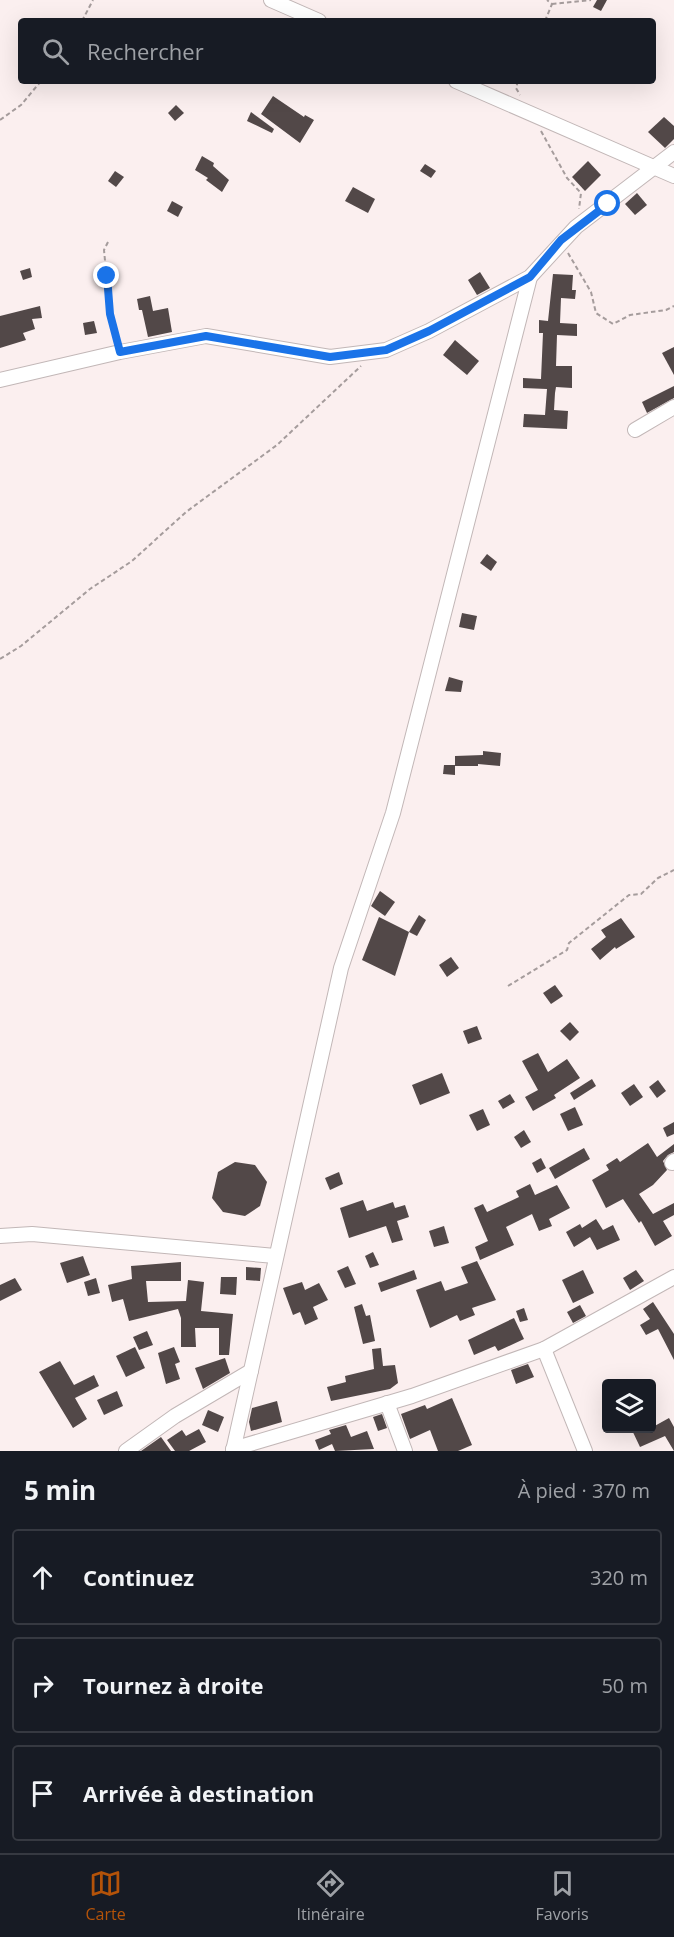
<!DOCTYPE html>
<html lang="fr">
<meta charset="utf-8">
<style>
:root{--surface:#171b24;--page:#20242c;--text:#f1f3f6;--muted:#9ea1a6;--line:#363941;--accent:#b45309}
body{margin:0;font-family:"Open Sans",sans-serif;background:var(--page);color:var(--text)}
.controls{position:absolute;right:18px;bottom:18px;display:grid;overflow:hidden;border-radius:6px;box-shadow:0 6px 24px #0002}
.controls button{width:54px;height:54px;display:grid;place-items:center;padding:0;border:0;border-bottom:2px solid var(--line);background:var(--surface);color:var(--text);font:30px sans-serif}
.stop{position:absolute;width:18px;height:18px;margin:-14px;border:4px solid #1a73e8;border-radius:50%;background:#fff}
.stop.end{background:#1a73e8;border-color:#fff;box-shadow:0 2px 6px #0008}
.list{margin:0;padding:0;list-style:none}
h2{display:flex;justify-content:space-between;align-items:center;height:78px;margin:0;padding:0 24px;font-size:26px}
h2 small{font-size:20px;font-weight:400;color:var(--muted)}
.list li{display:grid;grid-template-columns:39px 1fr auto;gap:18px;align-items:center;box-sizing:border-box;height:96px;margin:0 12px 12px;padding:0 12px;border:2px solid var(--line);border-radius:6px}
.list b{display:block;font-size:22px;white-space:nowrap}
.list em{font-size:20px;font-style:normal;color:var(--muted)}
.icon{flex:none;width:33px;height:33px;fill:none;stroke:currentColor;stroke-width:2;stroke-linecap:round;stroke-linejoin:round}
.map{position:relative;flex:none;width:674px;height:1451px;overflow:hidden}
.search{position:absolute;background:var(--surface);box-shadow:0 6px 24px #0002;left:18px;right:18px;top:18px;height:66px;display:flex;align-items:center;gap:15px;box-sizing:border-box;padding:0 21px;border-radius:6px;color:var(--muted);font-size:22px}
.sheet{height:402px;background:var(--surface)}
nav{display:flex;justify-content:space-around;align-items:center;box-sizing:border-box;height:84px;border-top:2px solid var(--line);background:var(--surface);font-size:16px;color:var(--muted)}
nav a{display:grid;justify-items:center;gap:3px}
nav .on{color:var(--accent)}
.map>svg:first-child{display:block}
.building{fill:#524848}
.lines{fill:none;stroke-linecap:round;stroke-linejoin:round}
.minor-casing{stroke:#c2b7b7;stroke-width:16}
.path{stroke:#a59c9c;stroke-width:2;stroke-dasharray:4.5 3;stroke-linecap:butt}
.minor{stroke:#fff;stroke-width:14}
.route{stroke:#1a73e8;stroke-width:8}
</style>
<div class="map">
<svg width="674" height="1451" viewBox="0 0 674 1451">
<rect width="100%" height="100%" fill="#fbefef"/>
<g class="building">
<polygon points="597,0 607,0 601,11 593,7"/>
<polygon points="273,96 304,117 305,115 314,120 300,143 261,114"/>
<polygon points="176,105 184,113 175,121 168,113"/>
<polygon points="251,112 274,129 272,133 247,121"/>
<polygon points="664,117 674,126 674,139 665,148 648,132"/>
<polygon points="202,156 214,163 213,166 229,180 222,192 206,180 208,178 195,170"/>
<polygon points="588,161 601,175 585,191 572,177"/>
<polygon points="425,164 436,171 431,178 420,171"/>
<polygon points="115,171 124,177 116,187 108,181"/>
<polygon points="353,187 375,199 368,213 345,201"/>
<polygon points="637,193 647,205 635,215 625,204"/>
<polygon points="172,201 183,207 178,217 167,211"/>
<polygon points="30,268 32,277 23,280 20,271"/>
<polygon points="480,272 490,288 477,295 468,280"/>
<polygon points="553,274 573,275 572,290 576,290 575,299 561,298 560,323 577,324 577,336 557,335 556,366 572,366 572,388 556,387 555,393 554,410 568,411 567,429 523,427 524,414 545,415 547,389 523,388 523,378 541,379 543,333 539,333 539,320 548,321"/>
<polygon points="150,296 153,311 168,308 172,332 148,337 142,310 139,310 137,299"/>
<polygon points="40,306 42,318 32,319 35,329 23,333 26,340 0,348 0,316"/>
<polygon points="94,321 97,333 85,335 83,323"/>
<polygon points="455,340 479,361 467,375 443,355"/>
<polygon points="674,347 674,375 662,353"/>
<polygon points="674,386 674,398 647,413 642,402"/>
<polygon points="487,554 497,562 491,571 480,563"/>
<polygon points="462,613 477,616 474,630 459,627"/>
<polygon points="449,677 463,681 461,692 445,691"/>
<polygon points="483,751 501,753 500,766 478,764 478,766 455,766 455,756 483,755"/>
<polygon points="444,765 455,765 455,775 443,774"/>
<polygon points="380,891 395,902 385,916 371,906"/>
<polygon points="419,915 426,920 417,936 409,932"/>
<polygon points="379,917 409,932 395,976 362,960"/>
<polygon points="621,918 635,937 616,949 615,947 600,960 591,949 606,937 601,930"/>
<polygon points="451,957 459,968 447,977 439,965"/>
<polygon points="555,985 563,996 551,1004 543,993"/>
<polygon points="570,1022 579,1032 570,1041 560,1031"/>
<polygon points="477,1026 482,1039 468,1044 463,1031"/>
<polygon points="538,1053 548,1072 567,1059 580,1078 554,1095 556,1098 533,1111 525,1097 538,1090 522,1061"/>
<polygon points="442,1073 450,1093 420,1105 412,1085"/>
<polygon points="592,1079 596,1086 574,1100 570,1093"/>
<polygon points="658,1080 666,1091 657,1098 649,1087"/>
<polygon points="634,1084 643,1097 630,1106 621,1093"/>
<polygon points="510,1094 515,1102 503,1109 498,1101"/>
<polygon points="575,1107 583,1125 568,1131 560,1114"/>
<polygon points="483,1109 490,1125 477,1131 469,1115"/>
<polygon points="674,1122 674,1134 667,1137 663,1128"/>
<polygon points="524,1130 531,1142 521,1148 514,1137"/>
<polygon points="648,1143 657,1157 674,1144 674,1152 668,1155 663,1161 667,1170 653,1185 639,1194 653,1214 674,1203 674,1215 663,1221 672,1236 655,1246 641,1221 639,1223 623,1199 606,1208 592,1180 609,1170 606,1165 617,1158 620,1162"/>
<polygon points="584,1148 590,1159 555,1179 549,1168"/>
<polygon points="541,1158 546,1168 537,1173 532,1163"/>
<polygon points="235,1162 255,1165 267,1182 260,1206 245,1216 223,1212 212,1198 218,1172"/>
<polygon points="339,1172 343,1184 330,1190 325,1178"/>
<polygon points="530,1184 535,1195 557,1185 570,1208 549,1219 552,1226 539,1231 532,1214 506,1227 514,1245 480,1260 475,1247 488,1241 474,1208 483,1204 487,1212 519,1197 516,1191"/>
<polygon points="363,1200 367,1211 393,1202 395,1208 405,1205 409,1217 397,1221 403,1240 392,1243 386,1226 349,1238 340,1208"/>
<polygon points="596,1219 603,1230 613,1225 620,1240 597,1250 590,1237 574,1247 566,1232 580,1224 582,1228"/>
<polygon points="444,1226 449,1243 434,1247 429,1231"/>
<polygon points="373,1252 379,1265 370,1268 365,1256"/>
<polygon points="83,1256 90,1275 67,1283 60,1263"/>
<polygon points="477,1261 496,1300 472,1308 475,1315 460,1321 457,1315 430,1328 416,1290 441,1281 445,1291 468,1283 461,1267"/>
<polygon points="181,1262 181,1281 146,1281 148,1302 186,1301 188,1280 204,1282 201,1311 233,1314 229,1355 219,1355 219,1328 195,1328 196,1347 181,1347 181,1318 178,1309 129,1321 123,1299 112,1302 108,1285 132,1279 131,1266"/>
<polygon points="348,1266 356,1284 345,1288 337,1271"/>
<polygon points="246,1267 261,1268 260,1281 246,1280"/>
<polygon points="414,1270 417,1279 381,1292 378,1283"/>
<polygon points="583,1270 594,1293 573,1303 562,1280"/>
<polygon points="636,1270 644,1281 630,1290 623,1278"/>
<polygon points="221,1277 237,1277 236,1295 220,1294"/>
<polygon points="15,1278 22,1290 0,1301 0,1285"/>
<polygon points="96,1278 100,1293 88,1296 84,1282"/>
<polygon points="302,1282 305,1290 319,1283 328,1300 313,1307 318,1319 305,1325 300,1312 293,1315 283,1288"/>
<polygon points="653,1302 674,1334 674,1360 658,1329 646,1335 640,1325 650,1319 643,1309"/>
<polygon points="362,1304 366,1316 370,1315 375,1341 363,1344 354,1307"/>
<polygon points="580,1305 586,1316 573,1323 567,1312"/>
<polygon points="524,1308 528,1320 520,1322 516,1311"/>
<polygon points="514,1318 524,1339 498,1351 495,1346 474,1355 468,1340"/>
<polygon points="147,1331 153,1345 139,1350 133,1337"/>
<polygon points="135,1347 145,1368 126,1377 116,1356"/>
<polygon points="174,1347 180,1362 175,1364 180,1379 166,1384 158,1353"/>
<polygon points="381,1348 383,1366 395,1365 398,1383 390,1389 331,1401 327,1387 346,1382 345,1376 374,1369 372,1349"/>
<polygon points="225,1358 230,1373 203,1389 195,1368"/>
<polygon points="60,1361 74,1385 94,1375 99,1386 75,1398 87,1419 73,1428 39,1372"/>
<polygon points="528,1364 534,1377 516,1384 511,1370"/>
<polygon points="117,1391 123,1406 104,1415 97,1400"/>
<polygon points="452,1398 472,1445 458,1451 438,1451 430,1430 410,1439 401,1414 425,1405 427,1409"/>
<polygon points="277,1401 282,1422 251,1431 249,1422 252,1408"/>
<polygon points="208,1410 224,1417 218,1432 202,1425"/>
<polygon points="382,1414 387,1428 378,1431 373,1417"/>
<polygon points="669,1418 674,1427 674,1451 665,1436 640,1447 631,1428 651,1428"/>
<polygon points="346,1425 351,1437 367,1431 374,1449 335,1451 332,1444 319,1450 315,1440 331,1434 329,1430"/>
<polygon points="199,1429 206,1442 189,1451 175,1451 167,1440 182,1430 186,1436"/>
<polygon points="161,1437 171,1451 141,1451"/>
</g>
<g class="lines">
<g class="minor-casing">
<g id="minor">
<polyline points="271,0 319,21"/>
<polyline points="456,81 674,176"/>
<polyline points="0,380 120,352 206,336 330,357 386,350 429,331 530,277 576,227 674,152"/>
<polyline points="635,430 674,407"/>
<polyline points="672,1163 674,1161"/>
<polyline points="0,1236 32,1234 275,1256"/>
<polyline points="544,1349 585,1451"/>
<polyline points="387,1403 405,1451"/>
<polyline points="233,1449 412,1396 544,1349 674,1277"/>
<polyline points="126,1451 175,1416 251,1371"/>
<polyline points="233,1451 341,968 393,813 530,277"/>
</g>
</g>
<g class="path">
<polyline points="552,4 591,0"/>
<polyline points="82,21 93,0"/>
<polyline points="545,21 552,4 547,0"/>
<polyline points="518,81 516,88 520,95"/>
<polyline points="0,120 21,105 41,81"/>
<polyline points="541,131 567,178 581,193 579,209"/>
<polyline points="108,242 104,250 110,313 117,341"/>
<polyline points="568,253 591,292 596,313 613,324 630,315 666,310 674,306"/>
<polyline points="0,659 21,646 90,589 132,561 186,512 277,445 361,366"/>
<polyline points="508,986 567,950 569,943 629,895 641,894 658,878 674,870"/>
</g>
<use href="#minor" class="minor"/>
</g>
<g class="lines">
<polyline class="route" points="107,276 110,314 120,352 206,336 330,357 386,350 429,331 530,277 561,240 608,204"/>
</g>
</svg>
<div class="controls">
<button><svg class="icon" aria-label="layers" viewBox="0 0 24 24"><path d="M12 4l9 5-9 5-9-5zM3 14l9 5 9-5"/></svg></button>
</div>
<div class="stop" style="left:608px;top:204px"></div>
<div class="stop end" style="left:107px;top:276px"></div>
<div class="search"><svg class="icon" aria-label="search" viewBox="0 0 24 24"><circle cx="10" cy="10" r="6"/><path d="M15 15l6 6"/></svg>Rechercher</div>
</div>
<section class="sheet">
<h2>5 min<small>À pied · 370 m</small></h2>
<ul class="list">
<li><svg class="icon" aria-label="ahead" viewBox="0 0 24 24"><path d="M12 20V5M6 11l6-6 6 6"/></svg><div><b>Continuez</b></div><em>320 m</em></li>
<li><svg class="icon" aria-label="right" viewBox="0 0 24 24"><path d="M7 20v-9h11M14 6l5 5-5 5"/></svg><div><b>Tournez à droite</b></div><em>50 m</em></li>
<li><svg class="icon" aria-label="arrive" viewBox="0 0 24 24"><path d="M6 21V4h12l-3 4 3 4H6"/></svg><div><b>Arrivée à destination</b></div></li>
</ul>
</section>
<nav>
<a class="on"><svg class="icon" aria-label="map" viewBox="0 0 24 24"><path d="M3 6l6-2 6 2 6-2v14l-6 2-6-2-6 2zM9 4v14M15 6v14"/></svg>Carte</a>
<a><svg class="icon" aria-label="directions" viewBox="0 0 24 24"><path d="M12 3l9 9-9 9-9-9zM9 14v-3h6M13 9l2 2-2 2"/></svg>Itinéraire</a>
<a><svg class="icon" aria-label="saved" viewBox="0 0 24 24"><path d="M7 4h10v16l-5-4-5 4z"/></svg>Favoris</a>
</nav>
